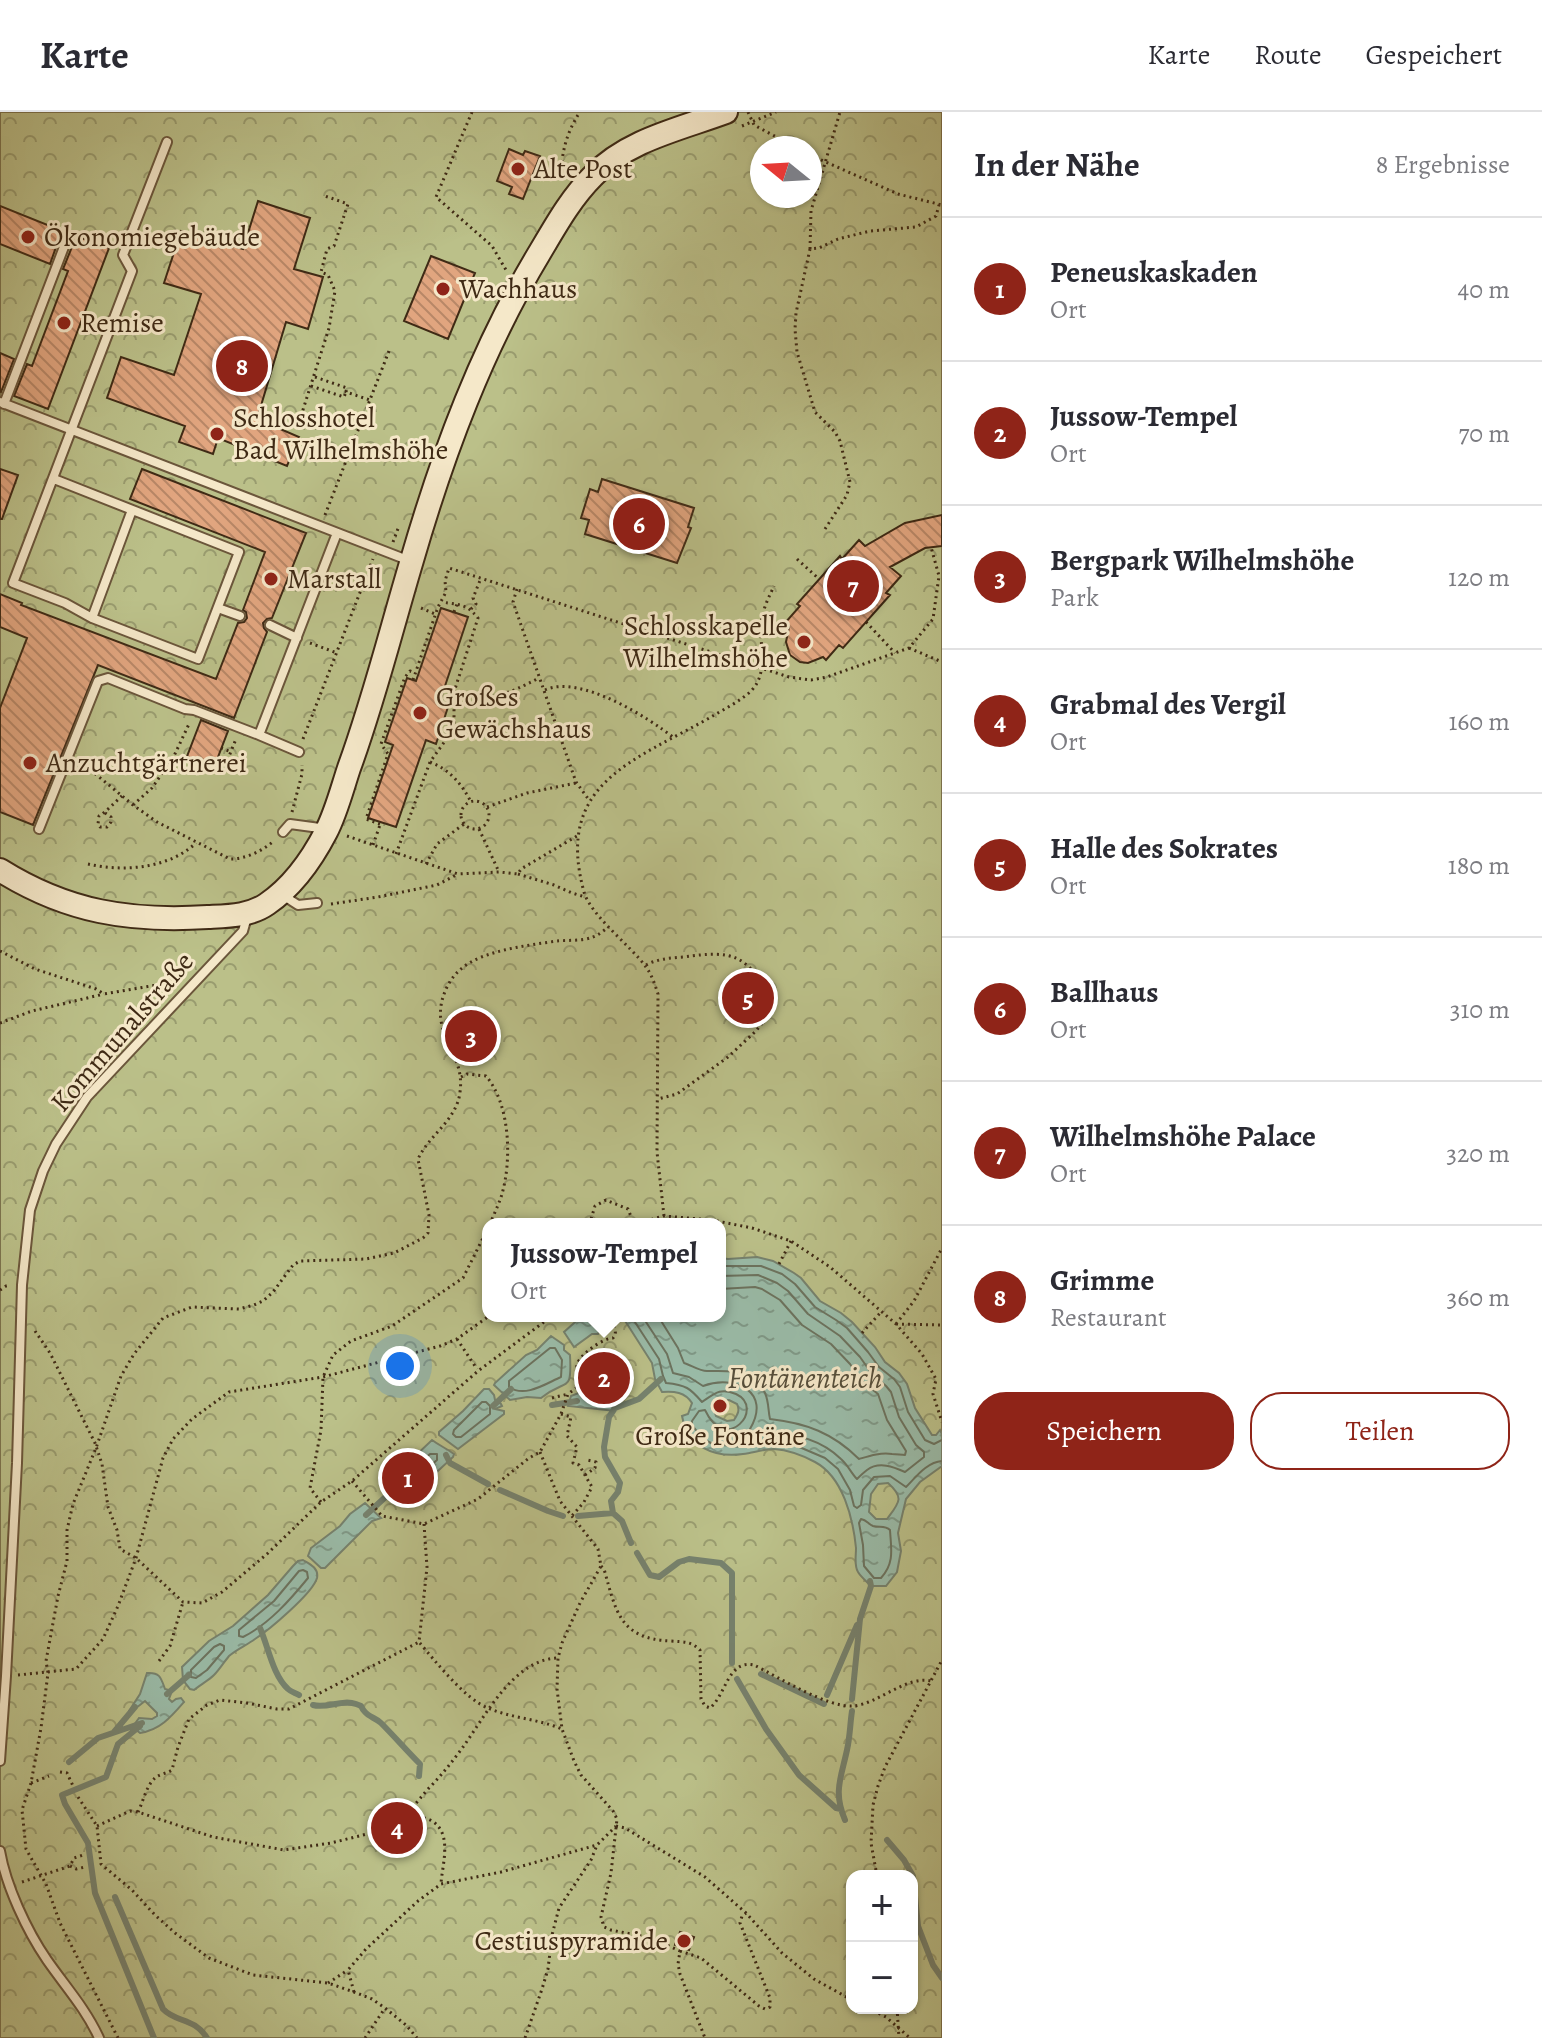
<!DOCTYPE html>
<html lang="de">
<meta charset="utf-8">
<style>
body{margin:0;font-family:Alegreya,serif;background:#f7f7f7;color:#2b2b33}
.controls{position:absolute;right:24px;bottom:24px;display:grid;overflow:hidden;border-radius:16px;box-shadow:0 2px 6px #0004}
.controls button{width:72px;height:72px;display:grid;place-items:center;padding:0;border:0;border-bottom:2px solid #e1e1e2;background:#fff;color:#2b2b33;font:40px sans-serif}
.compass{position:absolute;left:750px;top:24px;width:72px;height:72px;border-radius:50%;background:#fff;box-shadow:0 2px 6px #0004;rotate:288deg}
.you{position:absolute;left:400px;top:1254px;width:28px;height:28px;margin:-20px;border:6px solid #fff;border-radius:50%;background:#1a73e8;box-shadow:0 0 0 12px #1a73e833}
.badge{display:grid;place-items:center;width:52px;height:52px;border-radius:50%;background:#8f2418;color:#fff;font-size:26px;font-weight:700}
.pin{position:absolute;translate:-50% -50%;border:4px solid #fff;box-shadow:0 2px 8px #0006}
.popup{position:absolute;left:482px;top:1106px;width:244px;height:104px;box-sizing:border-box;display:grid;place-content:center;border-radius:16px;background:#fff;filter:drop-shadow(0 2px 6px #0005);font-size:26px;white-space:nowrap;color:#7c7c81}
.popup b{font-size:30px;color:#2b2b33}
.popup::after{content:'';position:absolute;left:50%;top:100%;margin-left:-16px;border:16px solid transparent;border-top-color:#fff}
.list{margin:0;padding:0;list-style:none}
h2{display:flex;justify-content:space-between;align-items:center;height:104px;margin:0;padding:0 32px;font-size:34px}
h2 small{font-size:26px;font-weight:400;color:#7c7c81}
.list li{display:grid;grid-template-columns:52px 1fr auto;gap:24px;align-items:center;box-sizing:border-box;height:144px;padding:0 32px;border-top:2px solid #e1e1e2}
.list b{display:block;font-size:30px;white-space:nowrap}
.list p{margin:0;font-size:26px;white-space:nowrap;color:#7c7c81}
.list em{font-size:26px;font-style:normal;color:#7c7c81}
.actions{display:flex;gap:16px;padding:24px 32px}
.actions a{flex:1;padding:18px 0;border:2px solid #8f2418;border-radius:32px;text-align:center;font-size:28px;color:#8f2418}
.actions .main{background:#8f2418;color:#fff}
.map{position:relative;flex:none;width:942px;height:1926px;overflow:hidden}
header{display:flex;align-items:center;gap:48px;box-sizing:border-box;height:112px;padding:0 40px;background:#fff;border-bottom:2px solid #e1e1e2}
header strong{font-size:38px}
nav{display:flex;gap:44px;margin-inline-start:auto;font-size:28px}
main{display:flex}
aside{flex:1;background:#fff}
.map>svg:first-child{display:block}
</style>
<header>
<strong>Karte</strong>
<nav><a>Karte</a><a>Route</a><a>Gespeichert</a></nav>
</header>
<main>
<div class="map">
<svg width="942" height="1926" viewBox="0 0 942 1926">
<defs>
<pattern id="forest-crowns" width="20" height="18" patternUnits="userSpaceOnUse" patternTransform="scale(2)"><rect width="20" height="18" fill="#bbc089"/><path d="M2 6a3 3 0 1 1 6 0M12 15a3 3 0 1 1 6 0" fill="none" stroke="#999c6f"/></pattern>
<pattern id="water-ripples" width="26" height="14" patternUnits="userSpaceOnUse" patternTransform="scale(2)"><rect width="26" height="14" fill="#9abca9"/><path d="M2 4q2-2 4 0t4 0M15 11q2-2 4 0t4 0" fill="none" stroke="#7f9988"/></pattern>
<pattern id="building-back-hatch" width="6" height="6" patternUnits="userSpaceOnUse" patternTransform="scale(2)"><rect width="6" height="6" fill="#e1a57f"/><path d="M-1 5l2 2M0 0l6 6M5-1l2 2" fill="none" stroke="#b88767"/></pattern>
</defs>
<rect width="100%" height="100%" fill="#f0dcac"/>
<filter id="stains"><feTurbulence type="fractalNoise" baseFrequency=".0025" numOctaves="4"/><feColorMatrix values="0 0 0 0 .2 0 0 0 0 .09 0 0 0 0 .02 0 0 0 .5 -.17"/></filter>
<radialGradient id="worn" r=".72"><stop offset=".6" stop-color="#630" stop-opacity="0"/><stop offset="1" stop-color="#630" stop-opacity=".3"/></radialGradient>
<path fill="url(#forest-crowns)" stroke="#7d754f" stroke-width="2" fill-rule="evenodd" d="M0,0H942V1926H0ZM762,36H810V84H762ZM488,1112H720V1204H488ZM852,1764H912V1896H852Z"/>
<path fill="url(#water-ripples)" stroke="#76826e" stroke-width="2" fill-rule="evenodd" d="M757,1145L773,1149L794,1161L801,1166L820,1189L841,1201L852,1210L875,1235L885,1250L899,1261L907,1272L915,1296L932,1323H936L940,1318L942,1322V1354L920,1370L906,1387L898,1421L901,1439L897,1460L886,1474H871C867,1470 861,1465 858,1460C854,1454 856,1444 856,1436C853,1406 843,1365 815,1350C802,1343 788,1338 774,1337C763,1337 753,1341 743,1342C714,1346 688,1335 682,1304L688,1302L692,1291C685,1280 674,1279 662,1280L655,1267L652,1251L622,1204H720V1146L728,1147ZM717,1288H729L737,1292C740,1298 738,1302 734,1308L727,1309L716,1304C714,1298 712,1293 717,1288ZM888,1371C905,1386 899,1391 887,1407H876L869,1400L871,1382L878,1372Z
M582,1204H606L610,1212L601,1215L598,1222H592L574,1235L564,1220Z
M551,1224L564,1233V1238L570,1243C572,1283 567,1265 541,1286L527,1285L510,1288L494,1273L495,1271L526,1243L537,1238Z
M484,1277H489L494,1283L495,1288L501,1292L502,1294L495,1297L504,1299V1302L458,1337L439,1323V1320L463,1299Z
M586,1278L606,1286L615,1296V1299L568,1294L571,1284Z
M432,1328C440,1334 446,1336 454,1342L453,1345L426,1370L397,1389L394,1388L382,1375V1373L390,1368Z
M365,1391L381,1406L372,1409L325,1456H321L308,1444L311,1436L340,1414L350,1402Z
M303,1448C310,1452 319,1456 317,1466C313,1481 269,1518 255,1527C247,1533 237,1537 229,1544C224,1550 219,1558 214,1563C209,1568 200,1573 194,1578L190,1577L183,1568L182,1555L209,1529L233,1514L268,1483L293,1454L298,1449Z
M147,1561C160,1560 161,1566 165,1577L172,1579L169,1587L172,1590L176,1587L181,1586L184,1590C171,1605 160,1618 140,1621L135,1617L134,1613L139,1606L152,1607L157,1604V1601L145,1589L131,1600L129,1601V1599L140,1582Z"/>
<g fill="none" stroke-linecap="round" stroke-linejoin="round">
<path stroke="#6c735f" stroke-width="2" d="M720,1154H761L782,1162L795,1172L815,1195L836,1208L847,1216L868,1240L879,1255L894,1267L900,1275L908,1300L925,1328L934,1332L942,1328
M631,1204L659,1247L663,1264L666,1271C686,1273 690,1276 702,1290C714,1282 720,1275 736,1282C766,1296 726,1343 705,1298L699,1299L692,1309V1313L703,1327L713,1332L741,1335L763,1330L790,1331L825,1346L838,1357L850,1378L854,1394L857,1396L861,1393L863,1378L874,1365L890,1364L906,1375C916,1365 927,1350 942,1349
M642,1204L667,1242L673,1261L689,1265L703,1274C735,1262 772,1280 750,1317L752,1321C784,1319 817,1324 841,1347C848,1353 851,1361 857,1367C860,1364 863,1361 867,1358C879,1349 894,1355 905,1360L924,1345V1340L916,1333L899,1305L891,1280L886,1274L872,1262L860,1245L840,1224L808,1202L788,1179L777,1171L758,1163L720,1164
M658,1204L678,1236L684,1251C691,1253 701,1260 708,1259C731,1259 754,1256 765,1281C769,1290 768,1299 770,1307C806,1311 833,1321 859,1347C869,1344 881,1340 892,1342C897,1342 901,1343 905,1343L906,1339L887,1308L878,1282L863,1270L850,1252L831,1232L802,1213L780,1188L762,1177L755,1175L720,1177
M550,1236H555L562,1248L561,1265C545,1272 525,1286 509,1275V1269Z
M482,1290H486L490,1294V1302L461,1325H456L453,1322L454,1318Z
M430,1342H437V1348L408,1373H403L402,1367Z
M861,1407C867,1408 868,1412 873,1414C879,1416 885,1413 890,1418C891,1436 895,1451 881,1466H874L864,1454L863,1433L859,1411Z
M303,1458L307,1460L308,1466C290,1488 269,1512 243,1525L239,1524V1518L274,1489L299,1459Z
M220,1532L224,1534V1538L207,1558L196,1566L191,1565V1558L214,1535Z"/>
<path stroke="#76826e" stroke-width="6" d="M552,1293L577,1289
M493,1294L511,1277
M446,1343L450,1351L488,1372
M500,1378L548,1399L563,1404
M613,1401L611,1389L618,1380L620,1371L605,1345L604,1335L609,1305L615,1296L639,1287L661,1267
M366,1403L393,1378
M578,1404L613,1401L622,1409L631,1431
M637,1441L650,1463L659,1465L679,1450L689,1447L721,1451L732,1461V1551
M260,1516C268,1534 273,1564 288,1577C291,1580 296,1581 299,1583
M761,1562L824,1592
M737,1567L766,1617L799,1663L836,1696L841,1697
M167,1582L189,1563
M827,1583L857,1513
M852,1587L860,1507L871,1474L870,1469
M313,1593C327,1597 342,1587 356,1592C365,1595 359,1594 365,1600C369,1605 376,1606 381,1611C394,1624 407,1639 420,1652L419,1664
M140,1614L118,1632L106,1665L62,1683L65,1692L88,1731L95,1781L154,1926
M114,1620L135,1595
M69,1650L98,1626L142,1611
M845,1708C833,1680 841,1666 847,1638C850,1625 850,1612 852,1599
M887,1728L904,1748L913,1764L918,1814L933,1853L942,1866
M115,1785L163,1897C176,1911 194,1905 207,1926"/>
</g>
<path fill="url(#building-back-hatch)" stroke="#3f2a15" stroke-width="2" d="M509,37L523,43L525,39L540,44L523,87L509,82L512,75L497,69Z
M258,89L310,106L294,157L323,165L308,217L286,210L257,307L299,325L287,354L218,326L213,342L179,330L185,314L107,286L121,245L174,263L201,182L164,171L181,119L243,137Z
M0,94L65,120L60,124L50,152L0,132Z
M73,123L109,136L48,297L14,284L27,252L32,254L68,159L63,157L74,130Z
M431,144L475,161L448,227L404,209Z
M0,241L14,247L1,280L0,279Z
M0,357L18,363L2,407H0Z
M142,357L306,421L272,506L267,507L263,511L264,516L267,520L234,606L98,553L33,713L0,700V596L27,526L0,515V482L22,491L21,493L216,567L238,511L244,510L247,506L246,500L243,498L265,440L130,387Z
M602,367L694,396L688,415L691,416L677,451L585,422L589,408L581,406L590,377L598,380Z
M942,403V434L925,436L890,455L901,464L886,481L890,483L843,536L839,533L826,548L823,545L808,551L800,550L790,543L786,530L789,515L785,511L800,494L797,492L840,444L842,447L859,428L865,434L905,411Z
M441,496L468,505L439,592L448,595L436,632L426,628L396,715L368,706L393,633L385,630L407,566L416,569Z
M201,608L228,619L213,658L186,647Z
M591 1264a13 13 0 1 1 26 0a13 13 0 1 1-26 0Z
M680,1820L694,1825L689,1838L675,1833Z"/>
<g fill="none" stroke-linecap="round" stroke-linejoin="round">
<g stroke="#6b563b" stroke-width="12">
<path id="service" d="M0,290L410,449
M4,292L67,127
M54,367L239,440L198,547L92,506L65,491L13,471L132,159L123,143L167,30
M218,496L240,504
M92,506L132,398
M270,513L297,526
M299,640L259,623L337,421
M39,717L98,569L108,566L185,597L194,598L259,623
M283,720L290,712L327,717
M281,782L298,793L317,791
M0,1649L6,1564L17,1351L22,1173L30,1098L43,1059L56,1032L87,985L243,819L247,805
M0,1739C6,1774 27,1819 47,1848C65,1874 86,1897 99,1926"/>
</g>
<g stroke="#3f2a15" stroke-width="26">
<path id="secondary" d="M0,758C67,800 130,810 208,805C228,804 250,804 267,792C292,775 312,747 326,720C336,701 342,677 349,656C374,588 391,518 412,448C443,341 482,236 540,140C556,113 571,86 593,64C627,28 680,17 726,0"/>
</g>
<path stroke="#3f2a15" stroke-width="3" stroke-dasharray="2 4" stroke-linecap="butt" d="M472,0L436,85L492,134L506,158
M748,0L754,13L797,36
M742,14L776,0
M810,43L898,82L942,93
M561,68C561,42 566,21 580,0
M810,137L811,99L840,0
M315,265L347,276L346,280L370,288
M311,274L344,285L346,280
M301,304L329,216L335,179L328,163L321,160L327,137L334,134L348,92L325,84
M325,403L389,239
M825,417L847,383L850,370L840,329L835,320L815,300L797,240L795,217L796,201L810,137L819,136L838,127L870,119L916,115L936,104L939,93
M393,430L399,414
M797,447L819,467
M517,477L513,490L576,670L589,688
M421,496L435,502
M471,497L476,492L473,486L481,466
M454,500L457,492
M866,510L895,541
M310,531L337,541
M909,536L942,550
M413,568L438,495L446,480L445,469L449,456L789,565L811,568L827,565L909,536L933,507L939,464L931,435
M545,578C579,562 648,605 674,626
M454,580C491,590 506,583 539,566
M303,627L373,447
M221,636L231,640
M81,650L133,693L157,710L230,747C246,747 262,739 274,729
M430,650C450,658 461,671 471,690
M223,659L236,627
M461 703a14 14 0 1 1 28 0a14 14 0 1 1-28 0Z
M133,693L152,676L174,644L189,612
M487,695L527,681L576,671
M292,700L302,662V653
M105,701L111,705V710L107,715H100L98,712L99,704C107,699 114,691 122,684
M380,712L366,707L388,642L381,632L405,565L410,559L415,561
M479,717L499,760
M347,724L458,762L499,760L518,762L521,757L577,724
M373,733L381,710
M396,742L430,650L450,622L454,611V580L478,506C466,491 459,493 442,490
M88,752C123,760 168,757 196,731
M426,752L437,732L464,712
M518,762L554,773L572,781L585,785
M331,792L378,785L437,773L458,762
M0,839L35,857L96,877L104,882L174,870
M646,853C657,847 670,846 683,845C735,838 745,842 772,887L770,901L756,919L728,945L677,982L658,987
M0,911L32,899L104,882
M461,965L467,962L486,964C510,992 512,1047 502,1082C499,1092 494,1102 490,1112
M664,1104L657,1040L658,882C655,873 652,863 646,855C631,834 591,804 584,780C554,671 634,649 711,605C724,597 741,589 752,578C771,557 756,527 763,502C765,492 770,483 774,474
M594,1112L591,1107L595,1094L606,1088L628,1097L634,1112
M634,1112L664,1104L712,1108L752,1116L791,1129L830,1155L896,1212L922,1242L936,1267L933,1282L942,1310
M779,1152L791,1129
M0,1178L6,1174L10,1173
M896,1212L914,1189L942,1136
M896,1212L942,1213
M35,1219L50,1241L95,1331L102,1352L108,1395L117,1418L120,1437L136,1446L183,1490L202,1491L222,1480L267,1442L321,1390L352,1369L478,1259L552,1204
M862,1221L881,1200
M457,1227L477,1257
M580,1273C579,1268 576,1259 577,1253C579,1243 603,1226 613,1226C619,1220 612,1211 609,1204
M552,1286L568,1282
M561,1302L571,1305L567,1324L577,1335L573,1351L579,1353L592,1375L584,1390L571,1405
M540,1340L560,1389L598,1437L601,1454L580,1491L562,1531L558,1546L557,1577L562,1617L574,1649L581,1663L613,1699L617,1707L611,1761L601,1805L604,1815L611,1818L651,1826L680,1839L678,1852L680,1862L705,1926
M585,1363L595,1356L596,1350L587,1348
M352,1369L382,1404L424,1412L478,1387L529,1346L540,1340L561,1302L568,1282L580,1273H591C598,1280 612,1283 617,1271C629,1246 578,1239 591,1273
M321,1390L310,1376L321,1318L323,1265L333,1243L351,1229L392,1214L463,1166L488,1116
M424,1412L427,1455L419,1530C435,1549 466,1588 488,1596C511,1606 538,1607 562,1617
M601,1454L604,1457C616,1499 619,1527 671,1529C683,1530 691,1529 700,1538L701,1587L705,1594L710,1596C726,1583 728,1547 754,1553C778,1565 828,1596 853,1594C878,1592 907,1563 931,1569
M159,1549L170,1534L183,1490
M18,1563L76,1557L103,1527L118,1494L136,1446L163,1346L173,1327L192,1307L229,1280L323,1265L440,1234L457,1227L489,1204
M60,1660L67,1661L73,1674
M31,1671L49,1664
M78,1685L97,1714L101,1752L132,1778L155,1803L175,1821L209,1846L253,1863L328,1871L354,1880L372,1887L385,1896L406,1913L417,1926
M138,1700C143,1690 146,1675 154,1667C158,1662 166,1662 172,1658L178,1635L189,1607L207,1593L220,1588L247,1591L277,1597H289L419,1530
M406,1702C414,1704 425,1705 432,1709C453,1722 442,1753 441,1772
M97,1714L130,1699L138,1700L213,1725L284,1738L331,1731L383,1718L390,1705C411,1701 414,1693 428,1677C441,1664 452,1650 463,1635C486,1603 514,1547 558,1546
M616,1714L625,1716L705,1765L746,1801L782,1841L814,1867L852,1888
M70,1754L76,1757L85,1755
M877,1764L871,1731L873,1693L878,1674L885,1655L942,1548
M22,1770L70,1754L74,1746L83,1743
M680,1839L701,1846L759,1894L765,1897L770,1895V1886L740,1811L742,1804L746,1801
M328,1871L348,1858
M354,1880L348,1858L366,1837L418,1789L441,1772L501,1760L597,1733
M868,1896L886,1905L910,1926
M897,1896L899,1926
M118,1926L60,1811L46,1772L26,1737L22,1698L31,1671L41,1616L48,1561L46,1549L58,1484L67,1449V1418L73,1392L96,1336L121,1264L134,1242L163,1206L192,1195L239,1197L254,1193L263,1189L273,1180L293,1153L300,1149L366,1147L394,1141L423,1126L428,1121L429,1103L418,1047C429,1023 457,1008 460,980C466,938 425,921 447,875C454,861 465,852 479,846C504,836 530,833 557,829C568,828 583,829 593,825C599,823 604,818 609,815
M365,1926L385,1896
M525,1926L542,1877L548,1857L552,1823L559,1796L591,1748L597,1733L616,1714"/>
<use href="#service" stroke="#f5e8c9" stroke-width="8"/>
<use href="#secondary" stroke="#f5e8c9" stroke-width="22"/>
</g>
<g fill="#8f2418" stroke="#f5e8c9" stroke-width="3">
<circle cx="518" cy="57" r="8"/>
<circle cx="28" cy="125" r="8"/>
<circle cx="443" cy="177" r="8"/>
<circle cx="64" cy="211" r="8"/>
<circle cx="217" cy="322" r="8"/>
<circle cx="271" cy="467" r="8"/>
<circle cx="804" cy="530" r="8"/>
<circle cx="420" cy="601" r="8"/>
<circle cx="30" cy="651" r="8"/>
<circle cx="720" cy="1294" r="8"/>
<circle cx="684" cy="1829" r="8"/>
</g>
<g text-anchor="middle" dominant-baseline="central" stroke-width="6" stroke-linejoin="round" paint-order="stroke">
<g font-size="28" fill="#3f2a15" stroke="#f5e8c9" text-anchor="start">
<text x="534" y="57">Alte Post</text>
<text x="44" y="125">Ökonomiegebäude</text>
<text x="459" y="177">Wachhaus</text>
<text x="80" y="211">Remise</text>
<text x="233" y="306">Schlosshotel<tspan x="233" dy="32">Bad Wilhelmshöhe</tspan></text>
<text x="287" y="467">Marstall</text>
<text x="788" y="514" text-anchor="end">Schlosskapelle<tspan x="788" dy="32">Wilhelmshöhe</tspan></text>
<text x="436" y="585">Großes<tspan x="436" dy="32">Gewächshaus</tspan></text>
<text x="46" y="651">Anzuchtgärtnerei</text>
<text x="720" y="1324" text-anchor="middle">Große Fontäne</text>
<text x="668" y="1829" text-anchor="end">Cestiuspyramide</text>
</g>
<g font-size="28" fill="#3f2a15" stroke="#f5e8c9">
<text transform="translate(122 920) rotate(-49)">Kommunalstraße</text>
</g>
<g font-size="30" font-style="italic" fill="#564e3a" stroke="#f5e8c9">
<text x="805" y="1266">Fontänenteich</text>
</g>
</g>
<rect width="100%" height="100%" filter="url(#stains)"/>
<rect width="100%" height="100%" fill="url(#worn)"/>
</svg>
<div class="controls">
<button>+</button>
<button>−</button>
</div>
<svg class="compass" viewBox="-18 -18 36 36"><path d="M0-13l5 13h-10z" fill="#e53935"/><path d="M0 13l5-13h-10z" fill="#7c7c81"/></svg>
<div class="you"></div>
<div class="pin badge" style="left:408px;top:1366px">1</div>
<div class="pin badge" style="left:604px;top:1266px">2</div>
<div class="popup"><b>Jussow-Tempel</b>Ort</div>
<div class="pin badge" style="left:471px;top:924px">3</div>
<div class="pin badge" style="left:397px;top:1716px">4</div>
<div class="pin badge" style="left:748px;top:886px">5</div>
<div class="pin badge" style="left:639px;top:412px">6</div>
<div class="pin badge" style="left:853px;top:474px">7</div>
<div class="pin badge" style="left:242px;top:254px">8</div>
</div>
<aside>
<h2>In der Nähe<small>8 Ergebnisse</small></h2>
<ul class="list">
<li><span class="badge">1</span><div><b>Peneuskaskaden</b><p>Ort</p></div><em>40 m</em></li>
<li><span class="badge">2</span><div><b>Jussow-Tempel</b><p>Ort</p></div><em>70 m</em></li>
<li><span class="badge">3</span><div><b>Bergpark Wilhelmshöhe</b><p>Park</p></div><em>120 m</em></li>
<li><span class="badge">4</span><div><b>Grabmal des Vergil</b><p>Ort</p></div><em>160 m</em></li>
<li><span class="badge">5</span><div><b>Halle des Sokrates</b><p>Ort</p></div><em>180 m</em></li>
<li><span class="badge">6</span><div><b>Ballhaus</b><p>Ort</p></div><em>310 m</em></li>
<li><span class="badge">7</span><div><b>Wilhelmshöhe Palace</b><p>Ort</p></div><em>320 m</em></li>
<li><span class="badge">8</span><div><b>Grimme</b><p>Restaurant</p></div><em>360 m</em></li>
</ul>
<div class="actions"><a class="main">Speichern</a><a>Teilen</a></div>
</aside>
</main>
